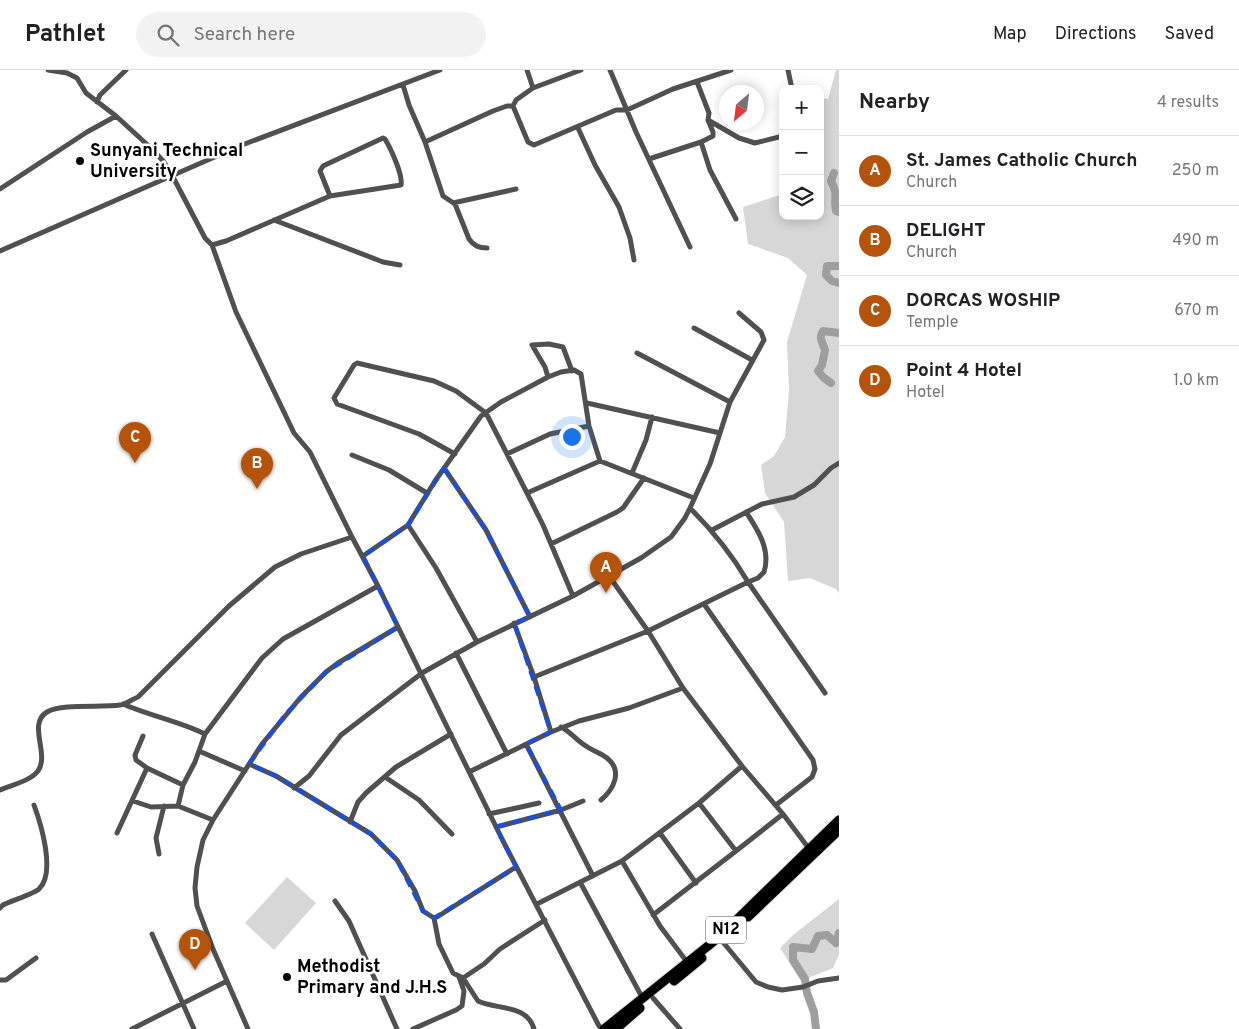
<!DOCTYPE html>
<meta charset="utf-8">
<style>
body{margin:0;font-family:Overpass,sans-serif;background:#f2f2f2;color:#202124}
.controls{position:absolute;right:15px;top:15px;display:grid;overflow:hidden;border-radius:10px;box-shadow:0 2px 12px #0003}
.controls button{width:45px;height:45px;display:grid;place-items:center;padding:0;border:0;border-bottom:1px solid #e0e0e0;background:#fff;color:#202124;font:25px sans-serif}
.compass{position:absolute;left:719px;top:15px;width:45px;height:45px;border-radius:50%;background:#fff;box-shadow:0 2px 12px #0003;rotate:208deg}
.you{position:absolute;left:571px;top:366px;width:18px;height:18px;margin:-12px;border:4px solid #fff;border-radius:50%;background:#1a73e8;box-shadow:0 0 0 8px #1a73e833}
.badge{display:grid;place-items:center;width:32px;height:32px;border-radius:50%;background:#b45309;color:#fff;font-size:16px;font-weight:700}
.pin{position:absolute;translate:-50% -41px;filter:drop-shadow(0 1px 2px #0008)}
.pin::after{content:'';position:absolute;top:26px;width:18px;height:15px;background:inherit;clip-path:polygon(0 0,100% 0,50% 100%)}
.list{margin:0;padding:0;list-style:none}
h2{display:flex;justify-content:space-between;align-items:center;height:65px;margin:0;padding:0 20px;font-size:21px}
h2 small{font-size:16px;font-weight:400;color:#757577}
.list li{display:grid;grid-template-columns:32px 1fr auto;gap:15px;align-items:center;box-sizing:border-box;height:70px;padding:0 20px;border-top:1px solid #e0e0e0}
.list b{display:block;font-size:19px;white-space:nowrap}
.list p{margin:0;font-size:16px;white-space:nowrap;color:#757577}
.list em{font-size:16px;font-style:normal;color:#757577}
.icon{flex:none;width:28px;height:28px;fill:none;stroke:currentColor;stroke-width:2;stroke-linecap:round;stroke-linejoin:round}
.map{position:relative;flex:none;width:839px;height:959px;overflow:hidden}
header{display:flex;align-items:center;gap:30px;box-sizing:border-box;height:70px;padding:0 25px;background:#fff;border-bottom:1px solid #e0e0e0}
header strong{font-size:24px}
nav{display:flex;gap:28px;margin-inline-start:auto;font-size:18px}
.search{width:350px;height:45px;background:#f2f2f2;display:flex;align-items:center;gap:12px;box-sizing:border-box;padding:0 18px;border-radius:28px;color:#757577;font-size:19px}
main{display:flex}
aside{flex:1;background:#fff}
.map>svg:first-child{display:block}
</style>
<header>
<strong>Pathlet</strong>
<div class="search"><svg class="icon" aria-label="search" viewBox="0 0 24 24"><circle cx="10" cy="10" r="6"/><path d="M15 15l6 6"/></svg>Search here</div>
<nav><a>Map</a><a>Directions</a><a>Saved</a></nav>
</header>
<main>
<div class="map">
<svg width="839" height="959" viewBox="0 0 839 959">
<rect width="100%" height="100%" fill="#fff"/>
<path fill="#d7d7d7" d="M836,0H839V523L836,519L810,508L788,511L784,452L765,423L761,395L774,386L785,367L789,320L787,272L807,205L788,188L748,174L743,137L783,124V146H820V28L828,29Z
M287,807L316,833L274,880L245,853Z
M839,829V884L833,898L801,911L780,878L793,865Z"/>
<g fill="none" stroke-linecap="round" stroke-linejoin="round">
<path stroke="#9e9e9e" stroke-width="8" d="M834,103L831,111C839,126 833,127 836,141L839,142
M839,196H827L826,205L832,211L839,213
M831,313L823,307L818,301L822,295L825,280C823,273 818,268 823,261L839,263
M816,959L814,942L807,923L805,909L793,890V877L812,879L818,866L827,865L836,873L839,863"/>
<g stroke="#dbdbdb" stroke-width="11">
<path id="highway" d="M748,847L839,760
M674,911L702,888
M604,959L718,868L839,750
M616,959L640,938"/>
</g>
<path stroke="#505050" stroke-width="5" d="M48,0L67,3L77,8L86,23L116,46L152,79L164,92L173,107L205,168L212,175L226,171L330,126L401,115C403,105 391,79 385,69L383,68L323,96L320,101L330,126
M527,0L533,18L516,30L513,36L528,72L534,75L616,40H627L673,19L731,0
M610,0L636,62L690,177
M788,0L792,19
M697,12L709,43L708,50L713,62V66L701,72L710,100L736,149
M403,15L409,35L425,72L443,126L455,134L469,169C474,176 479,178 487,178
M533,18L581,0
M97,32L100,25L126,0
M708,50L739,68L755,73L783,66
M578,58L595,95L619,137L630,168L634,190
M425,72L493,41L507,36H513
M649,89L701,72
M0,119L87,62L116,46
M453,133L516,119
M274,150L383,192L400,195
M212,175L236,242L294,363L310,382L352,467L378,516L503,771L599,956L603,959
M0,181L242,75L440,0
M694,258L752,290
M532,275L549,274L563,277L572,301
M532,275L545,297L548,307
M637,283L730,332
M587,333L720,363
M455,384L419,364L337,334L334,328L354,295L357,293L434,311L456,321L486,343L527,423L600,391L694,428
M507,384L550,364L589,356
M352,385L389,400L427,423
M444,398L486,460L530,547
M632,403L646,370L652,347
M527,423L543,455L573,526
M690,438C714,462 731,483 748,512L758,508L764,502C771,480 758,460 746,442
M408,455L436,498L477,572
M712,460L762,434L794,427L814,415L831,398L839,393
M551,474L617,442L623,438L644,408
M363,486L408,455L435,411L481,346L501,332L548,307L561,302L574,300L581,304L589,356L600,391
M704,534L813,690L815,699L812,707L776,735
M456,583L507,684
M534,607L648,561L609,506
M123,634C150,646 179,651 205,664
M561,657C571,662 577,671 586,676C593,681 601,683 607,688C623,701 614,719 601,730
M551,662L579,651L629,638L683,618
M143,666L135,685L136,690L147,698L183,715
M526,674L593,806
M199,681L245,701
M249,694L276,706L371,764L397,790L415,821L423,841L434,848L437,847L516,797
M742,696L699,733L736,781L783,744
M469,702L551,662L534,607L514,553
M385,707L419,730L452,764
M294,718L309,706L341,665L422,603L477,572L573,526L641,488L671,467L685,448L690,438L710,394L730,332L764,270L761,262L739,243
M0,720C12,715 30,711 38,701C50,684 27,654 47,642C62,633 102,638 120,635C127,634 132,629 138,627L229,536L275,497L301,484L352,467
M133,731L151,737L178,736L213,750
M178,736L183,715L195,692L205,664L262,588L283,569L378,516
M489,744L539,733
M350,752L358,732L366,723L396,697L451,664
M496,757L561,740L583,731
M117,763L147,698
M660,763L696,813
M810,780L783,744L742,696L683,618L648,561L748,512L825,623
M159,784L156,768L164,736
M622,791L660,856L687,892
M580,812L643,929
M335,831L349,851L397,959
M537,834L622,791L699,733
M0,838L3,835C10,831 34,824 39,819C56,803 41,754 34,735
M653,845L736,781
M434,848L439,874L453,903L463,908L478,931C497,940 527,934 534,959
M152,864L194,959
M722,871L756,912L768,917L782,920L803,917L818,911L839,908
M463,908L484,894L500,879L545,850
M0,910H6L36,888
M653,928L680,959
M132,959L227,911
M248,959L213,879L197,836L195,818L197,797L203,770L213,750L262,674L301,627L326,602L338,593L398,557
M413,959L456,940L462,936L464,921L459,907"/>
<use href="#highway" stroke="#000" stroke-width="9"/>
</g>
<path fill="none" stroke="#1d4ed8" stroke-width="4" stroke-dasharray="10 6" stroke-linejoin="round" d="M444,398L486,460L530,547L514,553L551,662L526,674L561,740L496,757L516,797L434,848L423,841L397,790L371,764L276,706L249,694L285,645L326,602L398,557L363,486L408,455Z"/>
<g fill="#000" stroke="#fff" stroke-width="2">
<circle cx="80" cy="91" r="5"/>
<circle cx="287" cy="907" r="5"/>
</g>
<g text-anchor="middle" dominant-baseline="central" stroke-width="5" stroke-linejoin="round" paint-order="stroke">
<rect fill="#fff" stroke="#4c4c4c" stroke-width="1" x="706" y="846.5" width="40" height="27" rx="4"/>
<g font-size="16" font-weight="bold" fill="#000">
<text x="726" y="860">N12</text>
</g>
<g font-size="18" font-weight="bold" fill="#000" stroke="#fff" text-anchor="start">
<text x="90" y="81">Sunyani Technical<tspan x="90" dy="21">University</tspan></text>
<text x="297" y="897">Methodist<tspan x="297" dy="21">Primary and J.H.S</tspan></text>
</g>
</g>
</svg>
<div class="controls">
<button>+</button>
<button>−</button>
<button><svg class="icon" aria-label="layers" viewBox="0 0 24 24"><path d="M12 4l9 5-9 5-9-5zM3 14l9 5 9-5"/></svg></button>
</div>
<svg class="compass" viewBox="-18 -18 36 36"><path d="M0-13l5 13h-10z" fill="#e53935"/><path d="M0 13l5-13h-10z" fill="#757577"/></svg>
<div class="you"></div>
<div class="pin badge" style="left:606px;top:523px">A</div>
<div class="pin badge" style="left:257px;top:419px">B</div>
<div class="pin badge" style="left:135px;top:393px">C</div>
<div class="pin badge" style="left:195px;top:900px">D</div>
</div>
<aside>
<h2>Nearby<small>4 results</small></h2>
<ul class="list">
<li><span class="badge">A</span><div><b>St. James Catholic Church</b><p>Church</p></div><em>250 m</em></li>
<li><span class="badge">B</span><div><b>DELIGHT</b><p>Church</p></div><em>490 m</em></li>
<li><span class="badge">C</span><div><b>DORCAS WOSHIP</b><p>Temple</p></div><em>670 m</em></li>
<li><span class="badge">D</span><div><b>Point 4 Hotel</b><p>Hotel</p></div><em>1.0 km</em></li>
</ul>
</aside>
</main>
